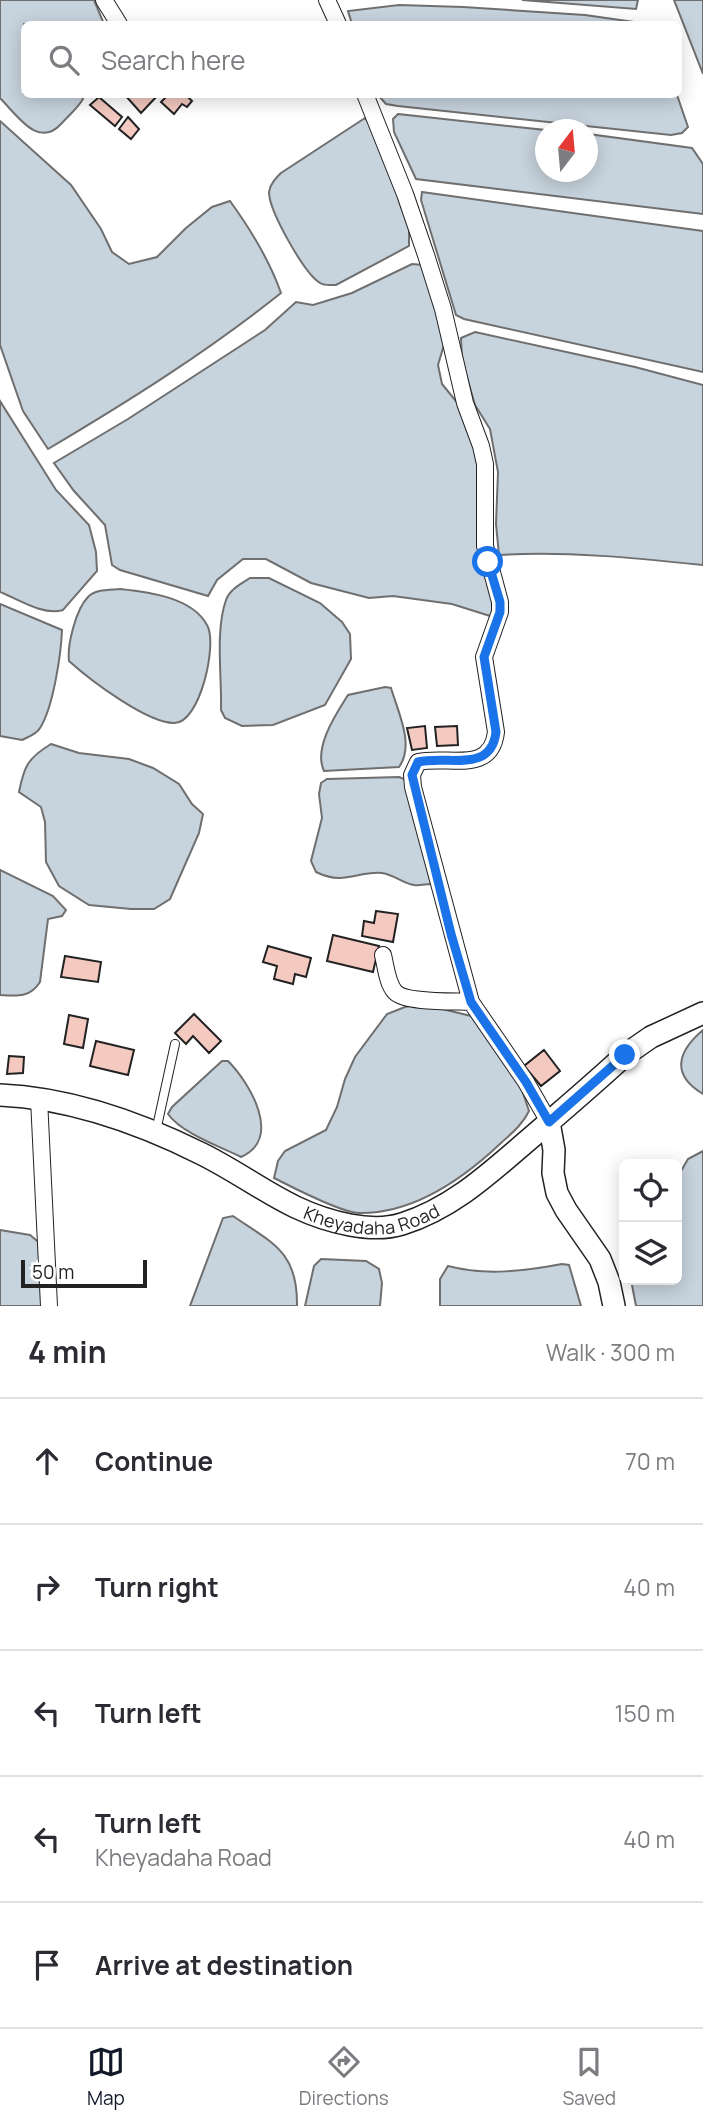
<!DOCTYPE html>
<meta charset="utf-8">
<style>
body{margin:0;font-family:Manrope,sans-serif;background:#f2f2f3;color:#2b2b33}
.controls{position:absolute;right:21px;bottom:21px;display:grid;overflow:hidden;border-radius:10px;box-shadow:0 4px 18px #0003}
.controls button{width:63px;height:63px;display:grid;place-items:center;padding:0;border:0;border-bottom:2px solid #e1e1e2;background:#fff;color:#2b2b33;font:35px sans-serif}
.compass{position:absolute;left:535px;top:119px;width:63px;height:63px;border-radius:50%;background:#fff;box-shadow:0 4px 18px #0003;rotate:16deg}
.scale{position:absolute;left:21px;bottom:18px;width:126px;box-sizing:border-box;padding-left:7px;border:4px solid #222;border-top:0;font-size:19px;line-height:24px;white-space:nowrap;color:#222;-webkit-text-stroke:5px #fff;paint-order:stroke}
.stop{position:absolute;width:21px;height:21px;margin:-16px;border:5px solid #1a73e8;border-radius:50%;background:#fff}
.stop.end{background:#1a73e8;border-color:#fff;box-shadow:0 2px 7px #0008}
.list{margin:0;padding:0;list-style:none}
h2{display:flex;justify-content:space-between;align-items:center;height:91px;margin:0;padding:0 28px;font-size:30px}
h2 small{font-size:23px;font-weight:400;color:#7c7c81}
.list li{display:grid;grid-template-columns:46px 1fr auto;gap:21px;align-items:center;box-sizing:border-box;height:126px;padding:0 28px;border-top:2px solid #e1e1e2}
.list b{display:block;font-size:26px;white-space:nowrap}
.list p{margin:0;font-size:23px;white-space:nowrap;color:#7c7c81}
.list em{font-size:23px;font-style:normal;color:#7c7c81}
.icon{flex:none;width:38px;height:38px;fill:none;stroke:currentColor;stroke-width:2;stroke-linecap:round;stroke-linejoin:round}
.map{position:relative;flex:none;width:703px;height:1306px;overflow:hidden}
.search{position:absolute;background:#fff;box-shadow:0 4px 18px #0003;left:21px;right:21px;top:21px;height:77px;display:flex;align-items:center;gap:18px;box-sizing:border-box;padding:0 24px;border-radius:10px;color:#7c7c81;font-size:26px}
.sheet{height:721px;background:#fff}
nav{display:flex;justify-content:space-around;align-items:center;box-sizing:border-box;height:98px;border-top:2px solid #e1e1e2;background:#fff;font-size:19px;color:#7c7c81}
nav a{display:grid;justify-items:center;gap:4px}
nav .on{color:#111827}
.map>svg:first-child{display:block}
</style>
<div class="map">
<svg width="703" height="1306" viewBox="0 0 703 1306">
<rect width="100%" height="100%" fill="#fff"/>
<path fill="#c7d3dd" stroke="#6f6f6f" stroke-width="2" d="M0,0H94L104,24H24V94L81,95L83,99C77,109 69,115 61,124C38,149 17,115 0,98Z
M522,0H638L636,9Z
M674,0H703V74Z
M399,5L463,7L585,15L648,24H352L348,11Z
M378,95H677L688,127L682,133L671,135L398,106L386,104Z
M398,114L545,130L546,172H588V134L692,148L703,164V214L416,179L394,132L393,119Z
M365,118L374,129L409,219V246L336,285C331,285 325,286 320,283C304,273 269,211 269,192C270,184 276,178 281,173Z
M0,121L71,185L101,229L112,252L129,264L157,257L186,228L212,207L230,201C251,230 269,259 281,293C207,352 129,401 48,449L23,411L0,345Z
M422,192L703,231V372L464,319L456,315L421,200Z
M412,264L423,265L446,338L438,365L442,384L460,406L476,449L484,574L496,605L490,616L452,604L393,596L369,598L311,583L266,559H243L217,580L208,596L120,570L112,565L105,525L74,491L54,463L128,419L265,330L296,302L313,305L352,293Z
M475,332L635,367L703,385V565C635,558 567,551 499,555L496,524L498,472L490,429L475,405L462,360L461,338Z
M0,401L56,490L89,525L96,552L97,571L63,610C43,616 18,599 0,592Z
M250,578H269L320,603L342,622L350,634L351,659L325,705L273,725L242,726L225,718L221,710C222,677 215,631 226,600C230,589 241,584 250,578Z
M120,589C148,592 192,597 207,625C218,643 200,724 174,723C147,723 90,680 69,661C67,645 76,609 88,597C95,589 110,590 120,589Z
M0,604L62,630C61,655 53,708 40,728C37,734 28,737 22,740L0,736Z
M385,687L391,688C398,712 415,745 399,767L324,771C313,748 336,714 348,695Z
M51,744L79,753L129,759L153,768L179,784L192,804L203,814L199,833L170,899L154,909H131L89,905L59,886L46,862L45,822L41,807L19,792C24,766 28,758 51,744Z
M399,777L407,780L431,884C426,884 419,886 414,885C404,884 395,875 382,873C356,871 345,886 316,872L311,861L322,818L319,794L321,783L327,779Z
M0,870L53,896L66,910L62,916L48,919L40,982C30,998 17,996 0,995Z
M422,1004L471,1016L519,1081L529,1111C523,1124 512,1133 501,1143C464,1178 413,1214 359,1213C341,1213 292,1187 274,1178L278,1161L285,1151L326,1130L337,1107L345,1079L355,1057L387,1014L405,1007Z
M703,1030V1094C671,1075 677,1052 703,1030Z
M222,1061H228C250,1083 283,1139 241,1157C221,1147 181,1133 168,1114L172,1107Z
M703,1151V1306H636L632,1285L634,1280H677V1178L688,1159Z
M233,1216C272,1243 298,1251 297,1306H190L223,1218Z
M0,1230L30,1235L42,1245L49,1306H0Z
M321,1259L366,1261L379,1269L382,1283L380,1306H305L314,1266Z
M562,1264L569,1265L581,1306H440V1279L448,1266C485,1276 525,1271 562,1264Z"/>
<path fill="#f3c9c0" stroke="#222" stroke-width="2" d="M124,94H158V95L141,113Z
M169,94H185L192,101L187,107L182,104L174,114L161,102Z
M99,97L122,117L115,126L90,105Z
M128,117L139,129L131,139L119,129Z
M425,726L427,748L412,750L407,728Z
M457,726L458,745L437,746L435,727Z
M376,911L398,914L393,942L362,936L364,921L374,923Z
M333,935L379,946L373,972L327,961Z
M268,946L311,958L306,977L295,974L293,984L274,979L277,966L263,962Z
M65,956L101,962L98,982L61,977Z
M194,1014L221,1041L209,1053L193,1036L186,1044L175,1033Z
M69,1015L88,1019L83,1048L64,1044Z
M96,1041L134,1050L128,1075L90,1066Z
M544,1050L560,1071L541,1086L524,1066Z
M9,1056L24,1057L23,1073L7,1074Z"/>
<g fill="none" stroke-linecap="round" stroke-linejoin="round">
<g stroke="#222" stroke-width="10">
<path id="lane" d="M156,1131L175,1044"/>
</g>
<g stroke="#222" stroke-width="18">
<path id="street" d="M104,0L119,24
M327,0L338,24
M365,94L405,194L426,255L443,309L465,403L481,446L485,464V546L500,602V612L484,657L496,732C491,775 448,755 418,762L412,775L413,787L471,1002L526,1082L549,1122
M383,955C386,967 387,983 395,992C405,1003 455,1001 471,1002
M39,1099L49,1306"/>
</g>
<g stroke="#222" stroke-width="24">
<g id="secondary">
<path id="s1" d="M0,1095C70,1098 140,1123 202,1154C256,1181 288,1213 350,1225C366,1228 386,1229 402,1224C454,1208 493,1170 533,1136C564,1109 595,1083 625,1055L651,1037L703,1013"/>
<path d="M549,1122L554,1150L553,1173L557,1193L566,1210L600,1259L609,1282L614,1306"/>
</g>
</g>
<use href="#lane" stroke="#fff" stroke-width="8"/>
<use href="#street" stroke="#fff" stroke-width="16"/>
<use href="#secondary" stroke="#fff" stroke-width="21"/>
</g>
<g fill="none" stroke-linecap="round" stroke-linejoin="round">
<path stroke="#1a73e8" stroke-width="9" d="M488,562L500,602V612L484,657L496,732C491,774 448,755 418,762L412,775L451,934L471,1002L526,1082L549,1122L625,1055"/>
</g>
<g text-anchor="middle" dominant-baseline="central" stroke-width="5" stroke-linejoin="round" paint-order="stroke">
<g font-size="18" fill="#222" stroke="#fff">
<text stroke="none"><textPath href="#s1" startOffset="399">Kheyadaha Road</textPath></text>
</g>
</g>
</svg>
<div class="controls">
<button><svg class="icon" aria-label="locate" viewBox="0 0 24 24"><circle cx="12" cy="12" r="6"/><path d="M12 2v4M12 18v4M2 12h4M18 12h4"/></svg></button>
<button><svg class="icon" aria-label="layers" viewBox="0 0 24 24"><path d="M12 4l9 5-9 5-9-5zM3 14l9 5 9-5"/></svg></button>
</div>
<svg class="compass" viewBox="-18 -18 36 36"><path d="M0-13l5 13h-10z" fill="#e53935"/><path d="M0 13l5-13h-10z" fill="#7c7c81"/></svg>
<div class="scale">50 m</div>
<div class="stop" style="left:488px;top:562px"></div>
<div class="stop end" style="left:625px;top:1055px"></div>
<div class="search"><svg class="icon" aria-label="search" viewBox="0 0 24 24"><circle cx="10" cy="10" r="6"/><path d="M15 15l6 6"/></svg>Search here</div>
</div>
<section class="sheet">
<h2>4 min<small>Walk · 300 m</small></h2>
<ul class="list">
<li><svg class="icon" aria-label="ahead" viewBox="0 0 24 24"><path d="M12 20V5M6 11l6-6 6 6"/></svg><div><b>Continue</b></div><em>70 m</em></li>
<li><svg class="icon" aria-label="right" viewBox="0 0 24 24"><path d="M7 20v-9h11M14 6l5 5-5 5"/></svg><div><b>Turn right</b></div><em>40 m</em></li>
<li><svg class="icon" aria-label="left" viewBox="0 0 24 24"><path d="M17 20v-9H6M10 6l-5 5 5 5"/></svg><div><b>Turn left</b></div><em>150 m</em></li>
<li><svg class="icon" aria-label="left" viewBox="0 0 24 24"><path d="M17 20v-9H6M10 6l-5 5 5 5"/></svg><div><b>Turn left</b><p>Kheyadaha Road</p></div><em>40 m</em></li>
<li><svg class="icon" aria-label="arrive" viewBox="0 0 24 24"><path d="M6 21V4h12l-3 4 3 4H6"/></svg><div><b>Arrive at destination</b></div></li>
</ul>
</section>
<nav>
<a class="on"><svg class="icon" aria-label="map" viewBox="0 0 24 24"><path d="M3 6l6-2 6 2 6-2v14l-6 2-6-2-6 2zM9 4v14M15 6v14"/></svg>Map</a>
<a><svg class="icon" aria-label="directions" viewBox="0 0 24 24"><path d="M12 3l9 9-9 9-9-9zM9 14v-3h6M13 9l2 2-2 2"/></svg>Directions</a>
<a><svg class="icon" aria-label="saved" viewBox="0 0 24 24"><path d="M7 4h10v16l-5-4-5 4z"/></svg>Saved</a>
</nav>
